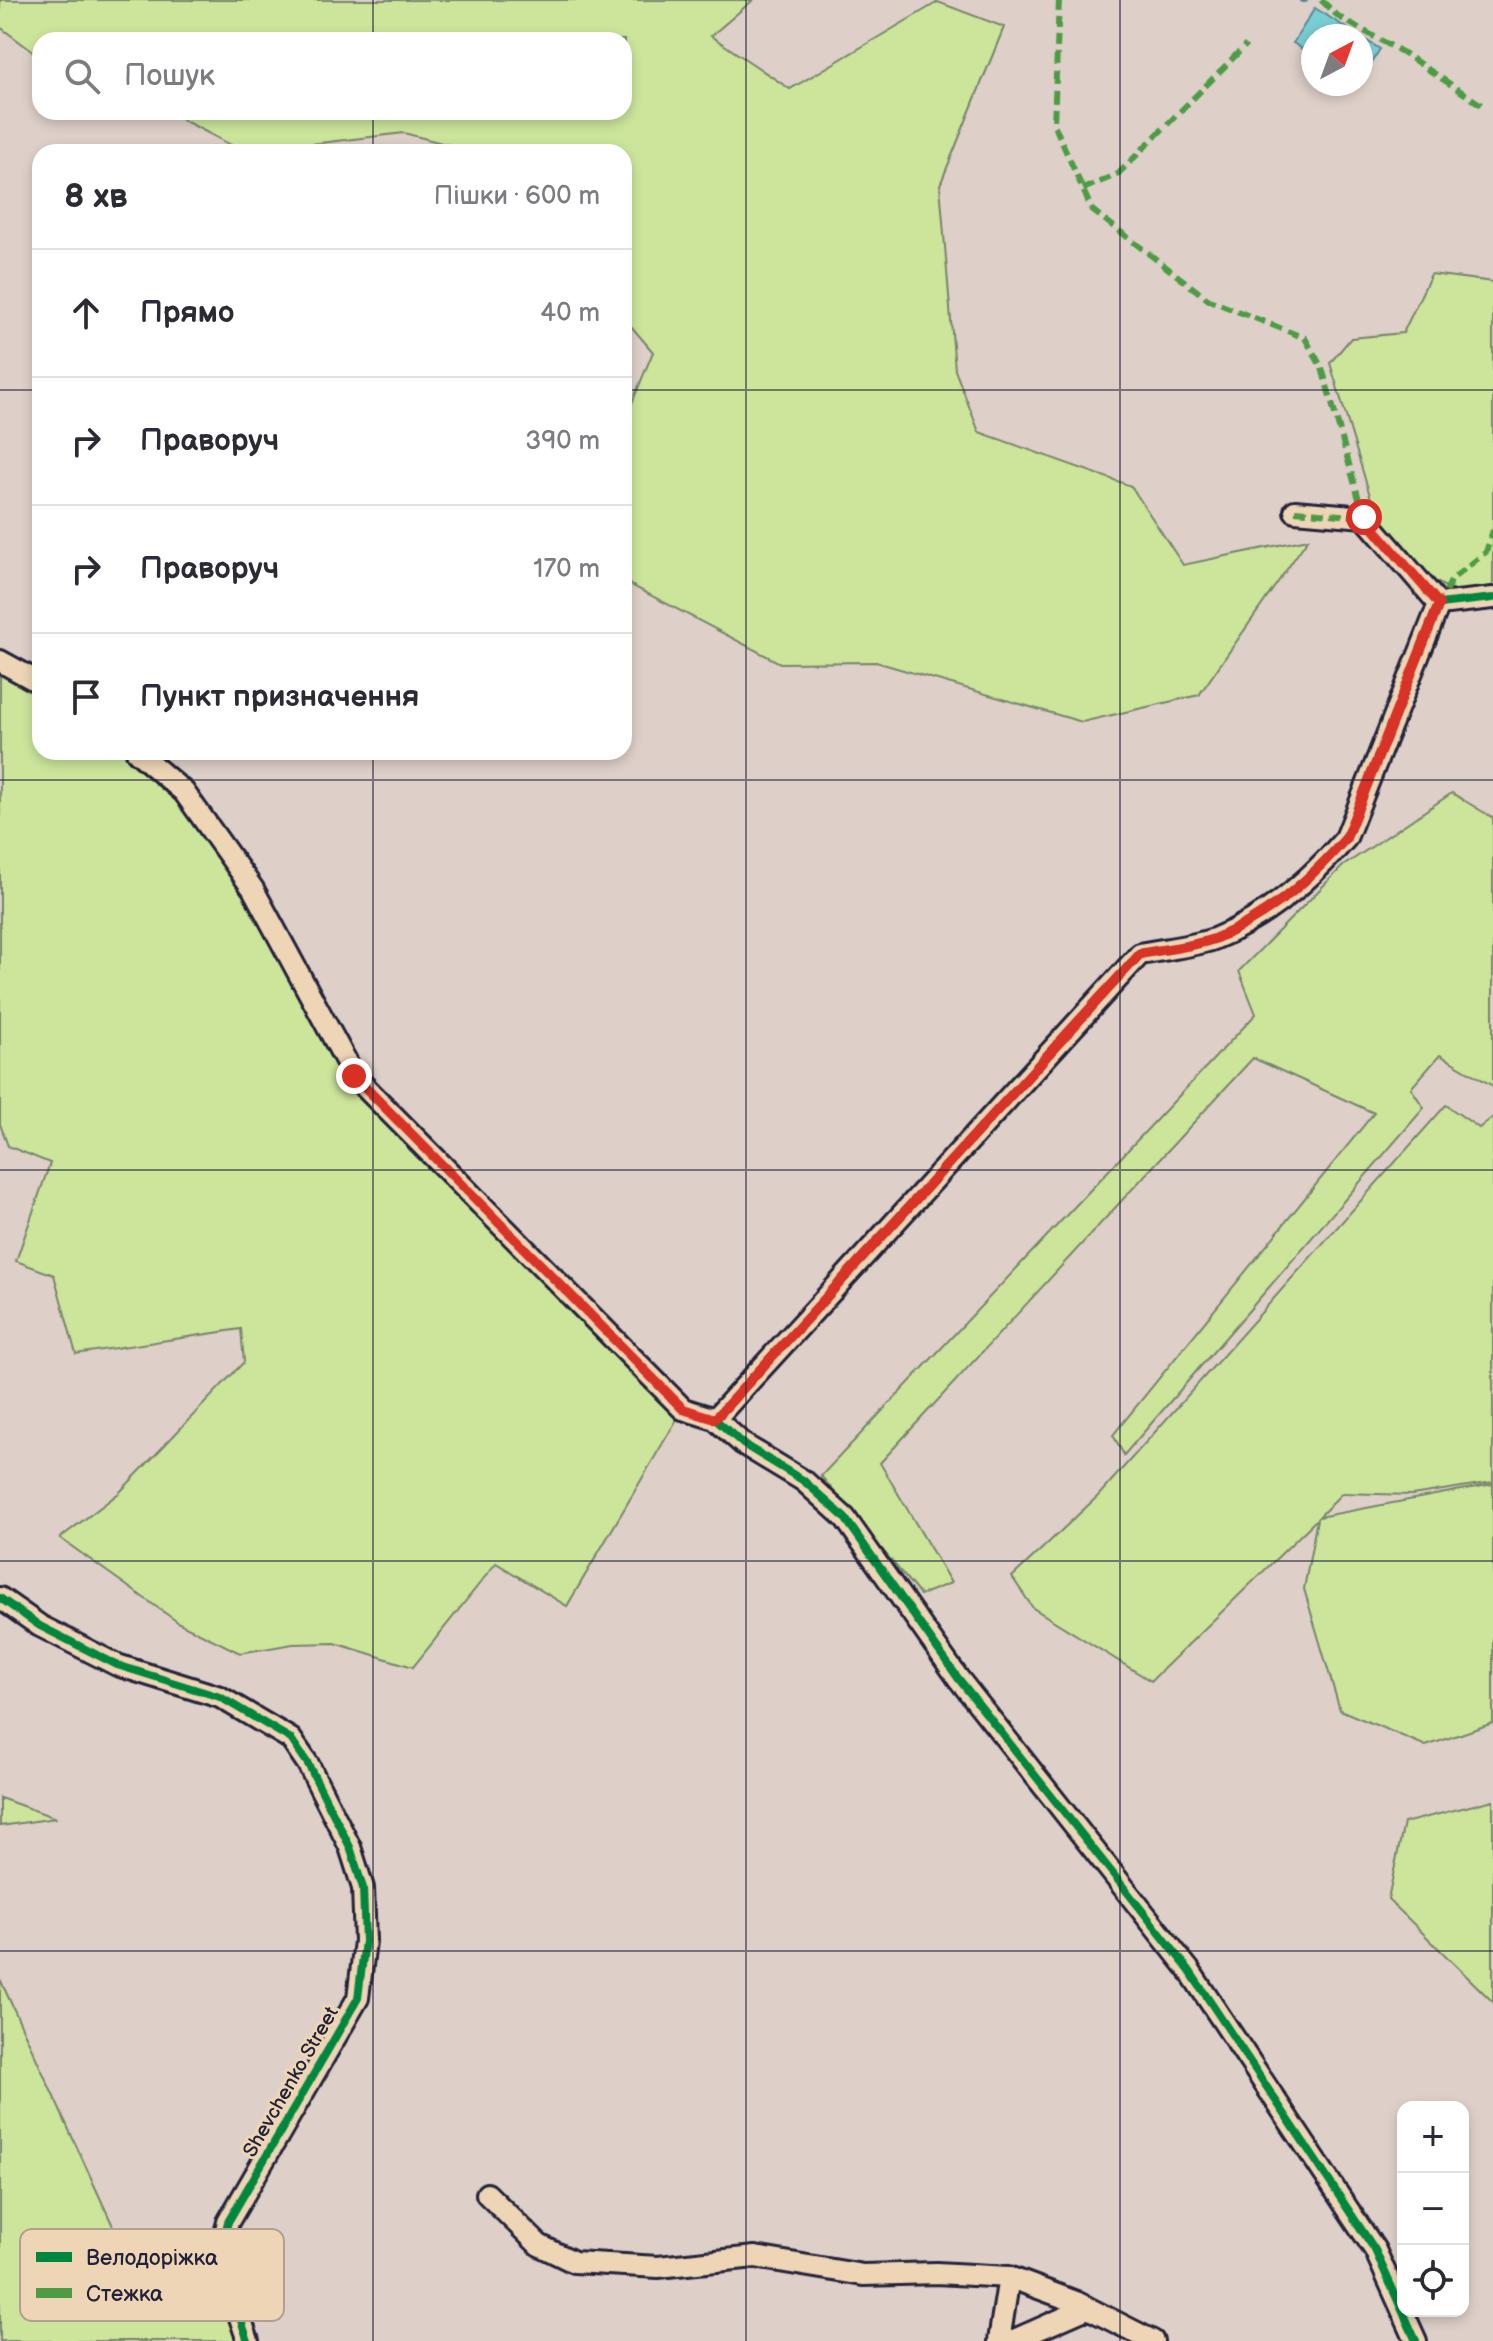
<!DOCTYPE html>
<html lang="uk">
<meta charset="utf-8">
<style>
body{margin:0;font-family:"Balsamiq Sans",sans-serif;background:#f7f7f7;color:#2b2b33}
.controls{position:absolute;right:24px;bottom:24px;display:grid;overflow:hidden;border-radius:16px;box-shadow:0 4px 12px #0003}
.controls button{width:72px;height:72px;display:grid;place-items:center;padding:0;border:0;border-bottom:2px solid #e1e1e2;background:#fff;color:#2b2b33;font:40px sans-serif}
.compass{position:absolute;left:1301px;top:24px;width:72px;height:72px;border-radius:50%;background:#fff;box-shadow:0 4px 12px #0003;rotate:41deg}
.stop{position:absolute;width:24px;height:24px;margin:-18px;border:6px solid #d93025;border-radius:50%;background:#fff}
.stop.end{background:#d93025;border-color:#fff;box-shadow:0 2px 8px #0008}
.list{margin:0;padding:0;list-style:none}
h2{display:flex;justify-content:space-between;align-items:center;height:104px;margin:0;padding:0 32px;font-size:34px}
h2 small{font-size:26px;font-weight:400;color:#7c7c81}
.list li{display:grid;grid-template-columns:52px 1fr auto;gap:24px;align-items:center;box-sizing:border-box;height:128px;padding:0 32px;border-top:2px solid #e1e1e2}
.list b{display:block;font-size:30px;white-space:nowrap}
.list em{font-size:26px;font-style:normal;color:#7c7c81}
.icon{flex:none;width:44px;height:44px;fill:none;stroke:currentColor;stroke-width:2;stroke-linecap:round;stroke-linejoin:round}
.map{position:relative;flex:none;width:1493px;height:2341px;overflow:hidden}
.search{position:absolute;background:#fff;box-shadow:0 4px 12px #0003;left:32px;top:32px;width:600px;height:88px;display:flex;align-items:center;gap:20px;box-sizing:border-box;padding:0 28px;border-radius:24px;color:#7c7c81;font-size:30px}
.panel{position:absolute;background:#fff;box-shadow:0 4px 12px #0003;left:32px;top:144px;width:600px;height:616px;border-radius:24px}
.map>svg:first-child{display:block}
</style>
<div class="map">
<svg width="1493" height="2341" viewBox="0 0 1493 2341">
<rect width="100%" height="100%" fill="#ded0c9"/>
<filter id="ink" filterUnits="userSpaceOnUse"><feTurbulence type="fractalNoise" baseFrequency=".0125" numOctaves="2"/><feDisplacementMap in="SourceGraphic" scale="16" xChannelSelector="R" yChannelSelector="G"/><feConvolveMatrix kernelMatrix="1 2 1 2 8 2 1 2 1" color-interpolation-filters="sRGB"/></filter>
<g filter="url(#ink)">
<path fill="#cce59b" stroke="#77846b" stroke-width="2" d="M0,0H753L711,36L790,89L938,2L1004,27L940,185L955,370L979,432L1131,486L1183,565L1308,539L1199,695L1082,722L876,662L780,663L627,583L624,422L653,352L624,318V152H476L404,133L244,152L168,112H624V40H40V57L0,27Z
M1431,274L1493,282V587L1460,595L1431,579L1375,512L1330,363L1351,338L1403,333Z
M0,661L40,683V752H137L184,792L354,1076L683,1409L567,1606L496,1563L413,1667L335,1643L293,1644L240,1653L179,1623L60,1538L119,1493L244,1362L241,1329L76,1354L54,1275L16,1261L50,1163L8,1146L0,1124Z
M1452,793L1493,818V1086L1440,1055L1411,1088L1424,1108L1124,1455L1113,1435L1374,1113L1253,1058L880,1463L951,1583L920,1595L821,1476L1256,1014L1239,971L1343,866Z
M1446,1105L1479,1128L1493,1117V1482L1412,1495L1342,1493L1319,1517L1493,1484V1723L1426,1746L1340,1710L1304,1589L1317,1519L1151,1681L1033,1608L1012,1577L1098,1496Z
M0,1798L56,1818L0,1826Z
M1493,1800V2002L1388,1899L1404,1823Z
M0,1979L139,2283L231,2302L240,2341H0Z"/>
<path fill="#7cced5" stroke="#588997" stroke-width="2" d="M1315,8L1359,36H1313V56L1293,43Z
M1361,37L1380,49L1361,79Z"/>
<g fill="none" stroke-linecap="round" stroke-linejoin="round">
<path stroke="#588997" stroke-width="6" d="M1302,0H1305"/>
<g stroke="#22223b" stroke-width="26">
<path id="minor" d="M1295,511L1364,517L1439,604
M0,661L40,683
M137,752L184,792L253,889L354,1076L683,1409L715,1419
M0,1598L40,1626L117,1665L220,1697L291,1739L308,1764L350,1847L363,1888L365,1941L358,1998L228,2222L219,2256L248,2341
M487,2194L539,2245L574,2262L658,2267L755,2257L863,2275L936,2273L1009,2277
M999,2341L1009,2277L1076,2302L1153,2341
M1012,2341L1087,2308
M1416,2341L1375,2250L1189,1970L958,1678L845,1518L804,1481L743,1444L715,1419L1140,954C1164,949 1191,947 1214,939C1267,918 1309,881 1346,838L1439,604L1493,598"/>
</g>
<use href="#minor" stroke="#eed5b6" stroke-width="20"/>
<path stroke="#4d9b45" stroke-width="6" stroke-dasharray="12 6" stroke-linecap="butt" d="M1059,0L1054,124L1092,210L1209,300L1305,338L1322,368L1364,517
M1321,0L1339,17L1402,52L1483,106
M1083,189L1118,174L1246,45
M1295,511L1364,517L1439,604L1452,579L1486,552L1493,530"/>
<g stroke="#eed5b6" stroke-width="13">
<path id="cycleway" d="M0,1598L40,1626L117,1665L220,1697L291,1739L308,1764L350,1847L363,1888L365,1941L358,1998L228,2222L219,2256L248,2341
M1416,2341L1375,2250L1189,1970L958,1678L845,1518L804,1481L743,1444L715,1419L1140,954C1164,949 1191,947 1214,939C1267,918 1309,881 1346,838L1439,604L1493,598"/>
</g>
<use href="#cycleway" stroke="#00873e" stroke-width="8"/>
</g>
</g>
<g fill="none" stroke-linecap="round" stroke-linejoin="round" filter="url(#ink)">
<path stroke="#d93025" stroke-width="10" d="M354,1076L683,1409L715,1419L1140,954C1164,949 1191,947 1214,939C1267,918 1309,881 1346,838L1439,604L1364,517"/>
</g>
<path fill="none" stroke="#22223b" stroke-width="2" stroke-opacity="0.55" d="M373,0V40M746,0V2341M1120,0V2341M373,112V152M0,390H40M624,390H1493M373,752V2341M0,780H1493M0,1170H1493M0,1561H1493M0,1951H1493"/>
<g text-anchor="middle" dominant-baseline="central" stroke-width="6" stroke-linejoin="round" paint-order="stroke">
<g font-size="20" fill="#22223b" stroke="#eed5b6">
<text transform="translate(291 2082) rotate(-60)">Shevchenko Street</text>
</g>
</g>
<rect x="20" y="2229" width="264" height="92" rx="12" fill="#eed5b6" stroke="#b19f91" stroke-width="2"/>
<rect x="36" y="2252" width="36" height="10" fill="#00873e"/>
<rect x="36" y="2288" width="36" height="10" fill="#4d9b45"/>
<g font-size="22" fill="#22223b">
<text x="86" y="2265">Велодоріжка</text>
<text x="86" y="2301">Стежка</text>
</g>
</svg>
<div class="controls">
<button>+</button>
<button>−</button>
<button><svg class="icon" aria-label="locate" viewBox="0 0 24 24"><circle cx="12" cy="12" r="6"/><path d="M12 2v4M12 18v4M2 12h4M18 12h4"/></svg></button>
</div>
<svg class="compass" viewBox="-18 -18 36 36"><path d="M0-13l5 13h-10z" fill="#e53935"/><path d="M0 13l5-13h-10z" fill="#7c7c81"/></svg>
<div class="stop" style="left:1364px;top:517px"></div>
<div class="stop end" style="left:354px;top:1076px"></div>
<div class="search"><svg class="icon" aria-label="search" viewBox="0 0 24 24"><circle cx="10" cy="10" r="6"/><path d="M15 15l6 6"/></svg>Пошук</div>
<section class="panel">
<h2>8 хв<small>Пішки · 600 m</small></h2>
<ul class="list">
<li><svg class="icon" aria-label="ahead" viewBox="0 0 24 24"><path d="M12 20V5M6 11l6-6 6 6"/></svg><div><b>Прямо</b></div><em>40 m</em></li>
<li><svg class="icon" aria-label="right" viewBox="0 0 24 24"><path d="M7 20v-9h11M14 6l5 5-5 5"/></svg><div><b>Праворуч</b></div><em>390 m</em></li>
<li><svg class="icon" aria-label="right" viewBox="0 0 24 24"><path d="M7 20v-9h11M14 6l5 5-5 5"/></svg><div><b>Праворуч</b></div><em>170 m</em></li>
<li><svg class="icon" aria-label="arrive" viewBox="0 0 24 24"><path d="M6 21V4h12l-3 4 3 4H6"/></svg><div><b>Пункт призначення</b></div></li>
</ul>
</section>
</div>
